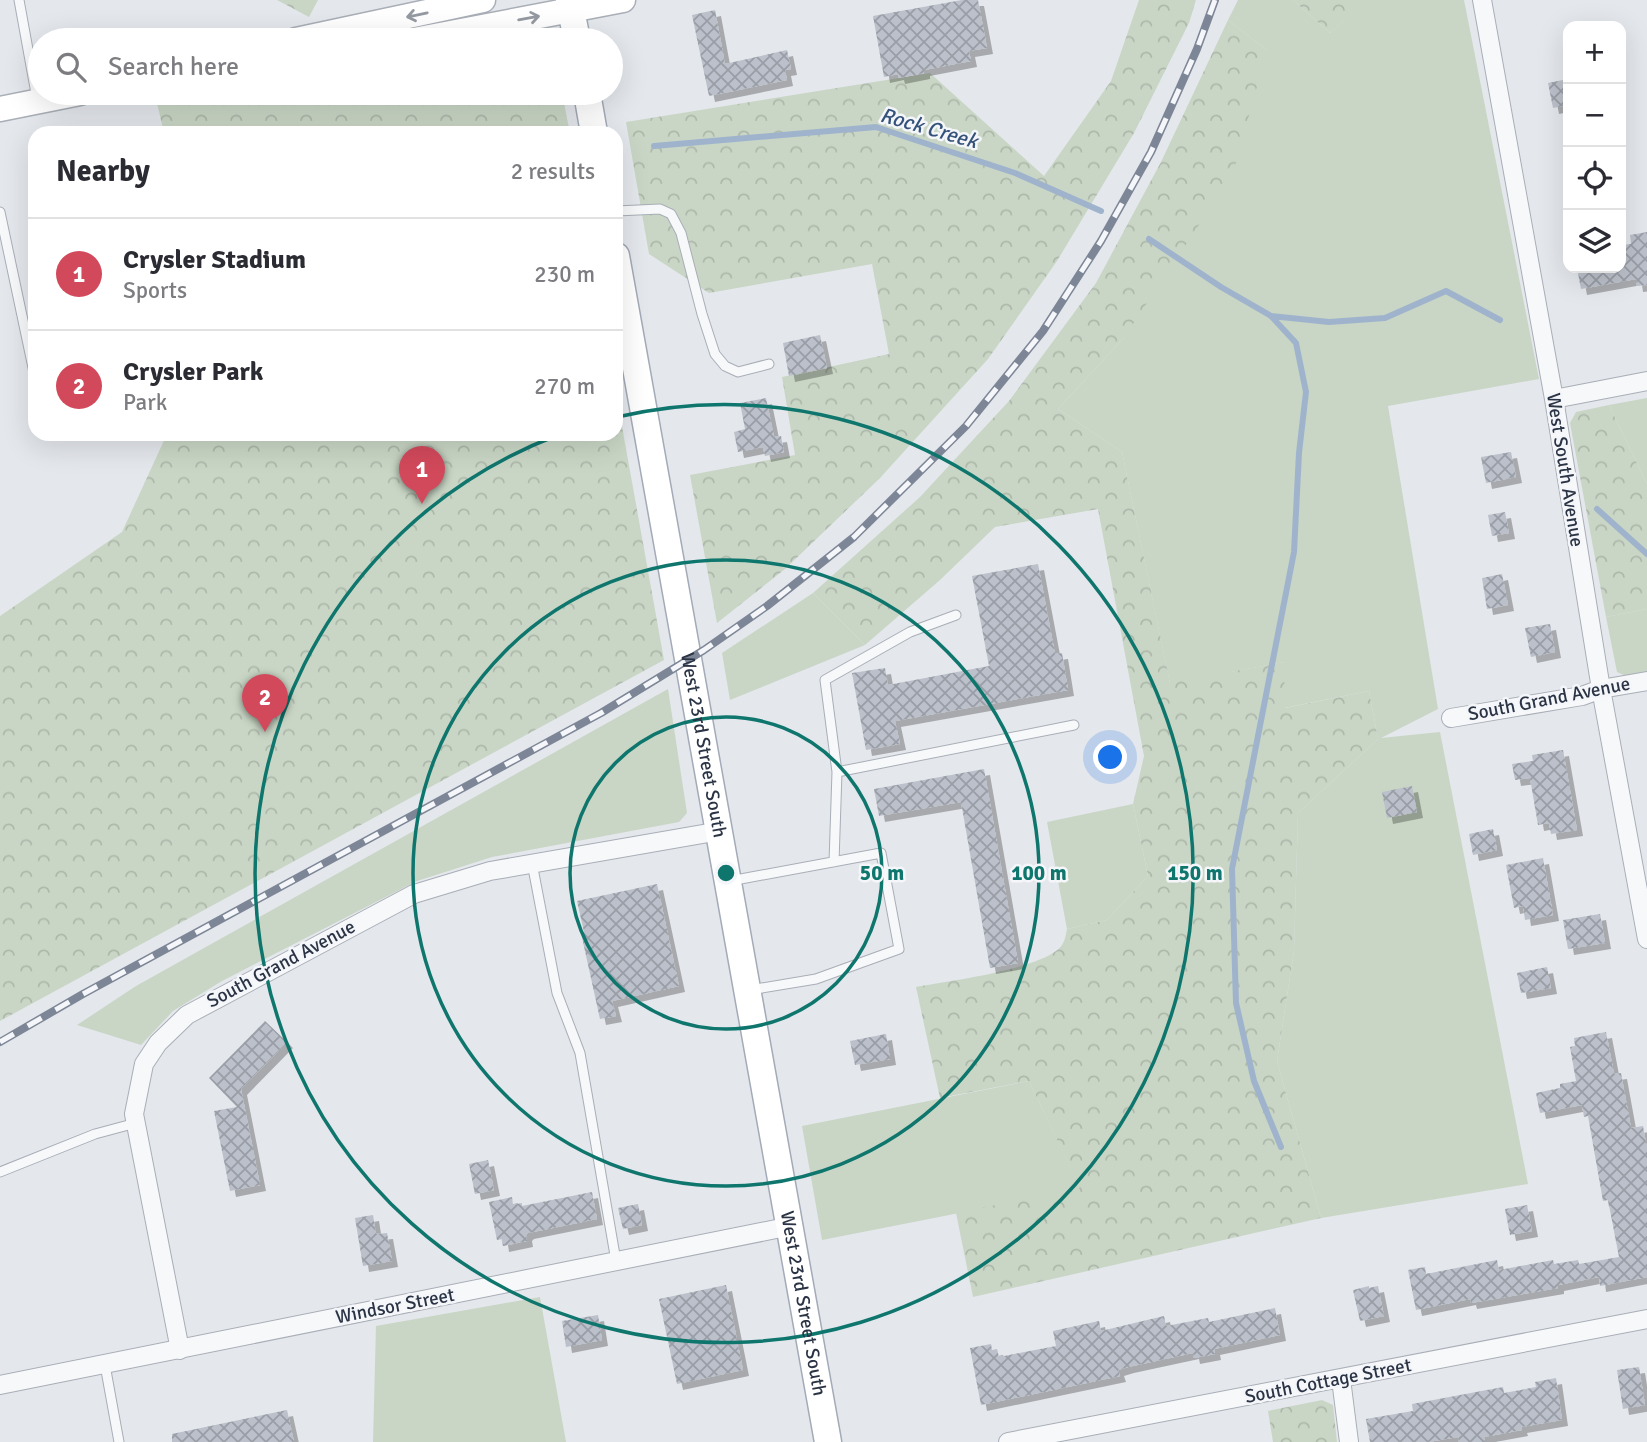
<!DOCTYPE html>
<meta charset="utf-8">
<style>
body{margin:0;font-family:Signika,sans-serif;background:#f2f2f3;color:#2b2b33}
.controls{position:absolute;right:21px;top:21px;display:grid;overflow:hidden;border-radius:14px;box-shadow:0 7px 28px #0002}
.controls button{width:63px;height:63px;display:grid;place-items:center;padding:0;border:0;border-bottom:2px solid #e1e1e2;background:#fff;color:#2b2b33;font:35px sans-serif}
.you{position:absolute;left:1111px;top:758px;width:24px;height:24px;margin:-18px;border:5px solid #fff;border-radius:50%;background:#1a73e8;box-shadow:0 0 0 10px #1a73e833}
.badge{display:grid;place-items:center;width:46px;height:46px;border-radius:50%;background:#d1495b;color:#fff;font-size:23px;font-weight:700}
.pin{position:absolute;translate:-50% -58px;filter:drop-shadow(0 2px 4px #0008)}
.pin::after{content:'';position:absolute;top:37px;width:24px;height:21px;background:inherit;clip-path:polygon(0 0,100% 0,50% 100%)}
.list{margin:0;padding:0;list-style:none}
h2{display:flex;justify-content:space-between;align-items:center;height:91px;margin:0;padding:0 28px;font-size:30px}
h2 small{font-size:23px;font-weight:400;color:#7c7c81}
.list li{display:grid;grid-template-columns:46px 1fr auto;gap:21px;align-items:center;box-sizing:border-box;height:112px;padding:0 28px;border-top:2px solid #e1e1e2}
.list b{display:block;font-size:26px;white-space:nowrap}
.list p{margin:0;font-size:23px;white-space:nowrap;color:#7c7c81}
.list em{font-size:23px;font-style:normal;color:#7c7c81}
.icon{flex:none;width:38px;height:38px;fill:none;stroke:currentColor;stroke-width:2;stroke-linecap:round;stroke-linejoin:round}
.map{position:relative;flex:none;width:1647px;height:1442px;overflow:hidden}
.search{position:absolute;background:#fff;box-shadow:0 7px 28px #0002;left:28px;top:28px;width:595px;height:77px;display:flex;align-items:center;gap:18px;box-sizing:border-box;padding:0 24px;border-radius:38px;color:#7c7c81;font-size:26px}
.panel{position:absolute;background:#fff;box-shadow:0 7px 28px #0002;left:28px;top:126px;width:595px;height:315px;border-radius:21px}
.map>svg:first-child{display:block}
</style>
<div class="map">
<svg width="1647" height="1442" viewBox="0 0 1647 1442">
<defs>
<pattern id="forest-crowns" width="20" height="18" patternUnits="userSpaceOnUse" patternTransform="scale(1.75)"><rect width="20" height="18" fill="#c9d6c5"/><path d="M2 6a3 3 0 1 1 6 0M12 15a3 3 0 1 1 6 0" fill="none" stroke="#adb8ab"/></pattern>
<pattern id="building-cross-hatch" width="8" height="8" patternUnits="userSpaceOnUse" patternTransform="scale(1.75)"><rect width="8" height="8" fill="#bbc0ca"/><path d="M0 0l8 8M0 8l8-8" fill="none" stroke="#989da6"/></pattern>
<filter id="shadow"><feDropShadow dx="6" dy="6" stdDeviation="0" flood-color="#0004"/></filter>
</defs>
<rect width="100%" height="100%" fill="#e4e7ec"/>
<path fill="#c9d6c5" d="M1238,0H1293L1330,33L1366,0H1464L1539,379L1388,406L1438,709L1381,738L1440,732L1528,1184L1321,1218L1277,1061L1294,951L1298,813L1378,739L1369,691L1284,708V662L1170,684L1122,452L1058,409L1123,339L1267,50L1228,20Z
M1647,398V484L1609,405Z
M813,593L865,645L730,700L722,653Z
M1647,609V673L1628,677L1617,672L1606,617Z
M668,689L687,813L679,822L492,857L417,881L222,981L173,1011L141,1045L77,1025L136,986Z
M1133,804L1148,876L1107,920L1067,929L1047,822Z
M1029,1081L1081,1189L822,1240L802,1126Z
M540,1297L566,1442H373L376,1326Z"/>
<path fill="url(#forest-crowns)" d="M277,0H318L309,17Z
M1139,0H1196L1189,23L1134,133L1057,261L988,359L880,478L785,569L717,623L690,475L795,455L782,377L889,354L872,264L709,293L649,254L626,122L930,73L1044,176L1111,81Z
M1293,0H1366V1L1330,33Z
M1228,20L1267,50L1233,174L1123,339L1058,409L1122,452L1170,683L1284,662L1285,708L1369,691L1378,739L1298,813L1294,951L1277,1061L1321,1218L973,1297L956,1213L1080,1188L1029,1081L940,1098L916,987C946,981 1046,969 1062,945C1065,941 1066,934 1067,929L1107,920L1148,876L1133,804L1144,756L1098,509L995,527L940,580L865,645L813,593L920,497L1009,401L1096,283L1161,162Z
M215,93H562L570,133H164L157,103Z
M616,393L664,660L0,1021V616L122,532L167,434H616Z
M1609,405L1647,484V609L1606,617L1570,423L1576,412Z
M1322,1400L1333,1405L1337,1442H1273L1268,1411Z"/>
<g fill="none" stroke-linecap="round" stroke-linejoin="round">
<path stroke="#9fb4cc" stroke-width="6" d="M654,146L876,127L1015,173L1101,211
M1149,239L1221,287L1271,316L1296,343L1306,392L1299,453L1294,552L1232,869L1236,1003L1254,1081L1281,1147
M1271,316L1329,322L1385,318L1446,291L1500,320
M1597,509L1647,554"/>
</g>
<path fill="url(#building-cross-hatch)" filter="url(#shadow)" d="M962,0H978L987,48L969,51L971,61L924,70V73L899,78L898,74L884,77L873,16Z
M715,10L725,64L787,50L791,69L785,70L787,80L709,96L692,15Z
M1568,79V105L1553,108L1548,83Z
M1647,232V285L1637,286L1636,279L1581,289L1577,268H1621V245L1631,244L1630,235Z
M820,335L827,368L789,376L783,343Z
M766,398L774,437L781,436L784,452L765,456L763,447L738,452L734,432L745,429L740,403Z
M1511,452L1516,477L1486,483L1481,457Z
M1505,512L1509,533L1492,536L1488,515Z
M1038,564L1055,654L1062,653L1068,690L895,721L900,744L866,750L852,673L885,668L888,685L989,666L972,576Z
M1502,574L1508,605L1487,609L1482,578Z
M1550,624L1555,652L1531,657L1525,628Z
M1563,750L1577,830L1551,834L1549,823L1538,825L1530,778L1515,780L1512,764L1533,761L1532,755Z
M984,769L1018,963L990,968L961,802L879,816L874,789Z
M1412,786L1417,812L1387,818L1382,792Z
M1493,829L1497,850L1473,855L1469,834Z
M1543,858L1553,915L1525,920L1523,906L1514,908L1506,865Z
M657,884L679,986L612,1001L616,1016L600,1019L581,933L584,932L577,901Z
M1600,914L1605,943L1568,949L1563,920Z
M1547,967L1551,988L1521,993L1517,973Z
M265,1021L287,1042L241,1089L260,1185L230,1191L214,1111L237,1107L209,1078Z
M1606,1032L1614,1074L1621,1073L1631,1128L1643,1126L1647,1149V1277L1600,1286L1599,1277L1558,1285V1288L1471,1303L1470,1299L1416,1310L1408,1270L1425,1267L1426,1274L1497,1260L1499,1270L1553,1260L1554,1264L1578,1260L1579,1264L1619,1257L1608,1200L1603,1201L1588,1116L1584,1117L1582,1105L1540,1113L1536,1093L1560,1088V1084L1576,1081L1570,1047L1575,1046L1574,1038Z
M886,1034L890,1059L855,1065L850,1041Z
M488,1160L494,1190L475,1194L469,1164Z
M592,1192L597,1219L528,1233L526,1235L527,1241L503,1246L502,1239L497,1240L489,1202L512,1197L513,1205L522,1203V1206Z
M638,1204L642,1225L623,1229L618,1208Z
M1527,1205L1532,1231L1510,1235L1505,1209Z
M373,1215L376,1234L387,1233L392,1261L363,1266L355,1218Z
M726,1285L743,1370L677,1384L659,1299Z
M1369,1286V1288L1378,1286L1384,1316L1360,1321L1353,1290Z
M1275,1308L1280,1335L1214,1349L1215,1354L1194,1358L1193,1353L1128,1367L1118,1370L1120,1376L981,1405L970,1348L991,1344L992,1350L997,1349L999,1357L1056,1346L1053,1331L1099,1321L1101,1331L1164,1316L1166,1326L1208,1318L1209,1322Z
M598,1315L602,1340L566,1347L562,1321Z
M1639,1367L1645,1405L1623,1409L1617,1370Z
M1556,1378L1562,1420L1521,1427L1522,1430L1484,1437L1485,1442H1459L1458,1437L1428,1442H1370L1366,1419L1413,1411L1412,1404L1503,1387L1504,1393L1536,1387L1535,1382Z
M287,1410L294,1442H172V1434Z"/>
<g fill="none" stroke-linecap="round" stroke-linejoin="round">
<g stroke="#a9aeb7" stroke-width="11">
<path id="lane" d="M19,0L37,99
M616,211L660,209L671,214L681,233L702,314L715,354L725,366L738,372L769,364
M0,212L35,377
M837,772L1074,725
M834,862L837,772L825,680L910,632L956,615
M532,863L557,993L580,1053L616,1261
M730,881L881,853L899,949L816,979L750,990
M0,1172L95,1134L136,1123
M105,1365L119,1442"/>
</g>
<g stroke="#a9aeb7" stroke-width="20">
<path id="street" d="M1482,0L1554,399L1601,689L1647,939
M1554,399L1647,381
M1451,718L1582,696L1601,689L1647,681
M180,1350L134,1114L144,1064L158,1043L187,1015L414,894L490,871L720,831
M1341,1379L1349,1442
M0,1385L791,1226
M1008,1442L1647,1319"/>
</g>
<g stroke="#a9aeb7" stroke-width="27">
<path id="secondary" d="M296,40L483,0
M414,40L623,0
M0,109L80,93"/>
</g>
<g stroke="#a3abb8" stroke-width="29">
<g id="primary">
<path d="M569,0L577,40"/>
<path d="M587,93L594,133"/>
<path id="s1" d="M616,256L828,1442"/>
</g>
</g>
<use href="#lane" stroke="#f7f8fa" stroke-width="9"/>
<use href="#street" stroke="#f7f8fa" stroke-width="18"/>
<use href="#secondary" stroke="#fff" stroke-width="24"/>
<use href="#primary" stroke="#fff" stroke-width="26"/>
<g stroke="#7d8696" stroke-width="8">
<path id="rail" d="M0,1042L83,994L601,713L704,650L767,606L854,537L966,426L1043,331L1101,241L1151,152L1197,49L1215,0"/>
</g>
<use href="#rail" stroke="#f4f6f9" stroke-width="5" stroke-dasharray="16" stroke-linecap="butt"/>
</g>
<defs><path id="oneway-shaft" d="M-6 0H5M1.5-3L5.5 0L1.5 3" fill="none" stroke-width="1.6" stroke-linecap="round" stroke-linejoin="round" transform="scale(1.75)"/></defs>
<g stroke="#959aa2">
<use href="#oneway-shaft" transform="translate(417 15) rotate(168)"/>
<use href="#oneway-shaft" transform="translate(529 18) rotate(-10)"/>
</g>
<g fill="none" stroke="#0f766e" stroke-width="3.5">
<circle cx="726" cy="873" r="156"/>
<circle cx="726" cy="873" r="313"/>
<path d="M617 417A469 469 0 1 1 558 435"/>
</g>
<g text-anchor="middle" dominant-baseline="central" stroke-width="5" stroke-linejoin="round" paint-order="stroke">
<g font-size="19" fill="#2b3445" stroke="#f4f6f9">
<text transform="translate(1565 470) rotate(81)">West South Avenue</text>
<text transform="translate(1549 699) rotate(-11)">South Grand Avenue</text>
<text stroke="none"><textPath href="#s1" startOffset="497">West 23rd Street South</textPath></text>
<text transform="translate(281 964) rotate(-28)">South Grand Avenue</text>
<text stroke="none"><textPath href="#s1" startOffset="1064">West 23rd Street South</textPath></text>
<text transform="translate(395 1306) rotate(-11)">Windsor Street</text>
<text transform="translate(1328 1381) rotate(-11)">South Cottage Street</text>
</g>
<g font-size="21" font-style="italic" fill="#34527a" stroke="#f4f6f9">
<text transform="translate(929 128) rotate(16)">Rock Creek</text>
</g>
</g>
<circle cx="726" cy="873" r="10" fill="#0f766e" stroke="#f4f6f9" stroke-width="3.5"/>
<g font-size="21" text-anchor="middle" font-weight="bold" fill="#0f766e" stroke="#f4f6f9" stroke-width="5" stroke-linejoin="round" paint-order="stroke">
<text x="882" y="880">50 m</text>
<text x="1039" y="880">100 m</text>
<text x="1195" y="880">150 m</text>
</g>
</svg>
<div class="controls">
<button>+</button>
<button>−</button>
<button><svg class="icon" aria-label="locate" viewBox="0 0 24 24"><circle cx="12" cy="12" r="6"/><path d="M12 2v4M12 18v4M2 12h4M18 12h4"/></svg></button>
<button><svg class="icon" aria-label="layers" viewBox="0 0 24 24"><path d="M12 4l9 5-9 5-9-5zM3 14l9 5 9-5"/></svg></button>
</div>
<div class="you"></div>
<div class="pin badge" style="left:422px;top:504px">1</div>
<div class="pin badge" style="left:265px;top:732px">2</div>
<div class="search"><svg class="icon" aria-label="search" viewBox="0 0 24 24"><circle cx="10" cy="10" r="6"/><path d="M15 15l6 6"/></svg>Search here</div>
<section class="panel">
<h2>Nearby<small>2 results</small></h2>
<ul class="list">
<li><span class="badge">1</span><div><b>Crysler Stadium</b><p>Sports</p></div><em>230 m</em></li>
<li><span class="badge">2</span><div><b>Crysler Park</b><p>Park</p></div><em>270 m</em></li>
</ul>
</section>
</div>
